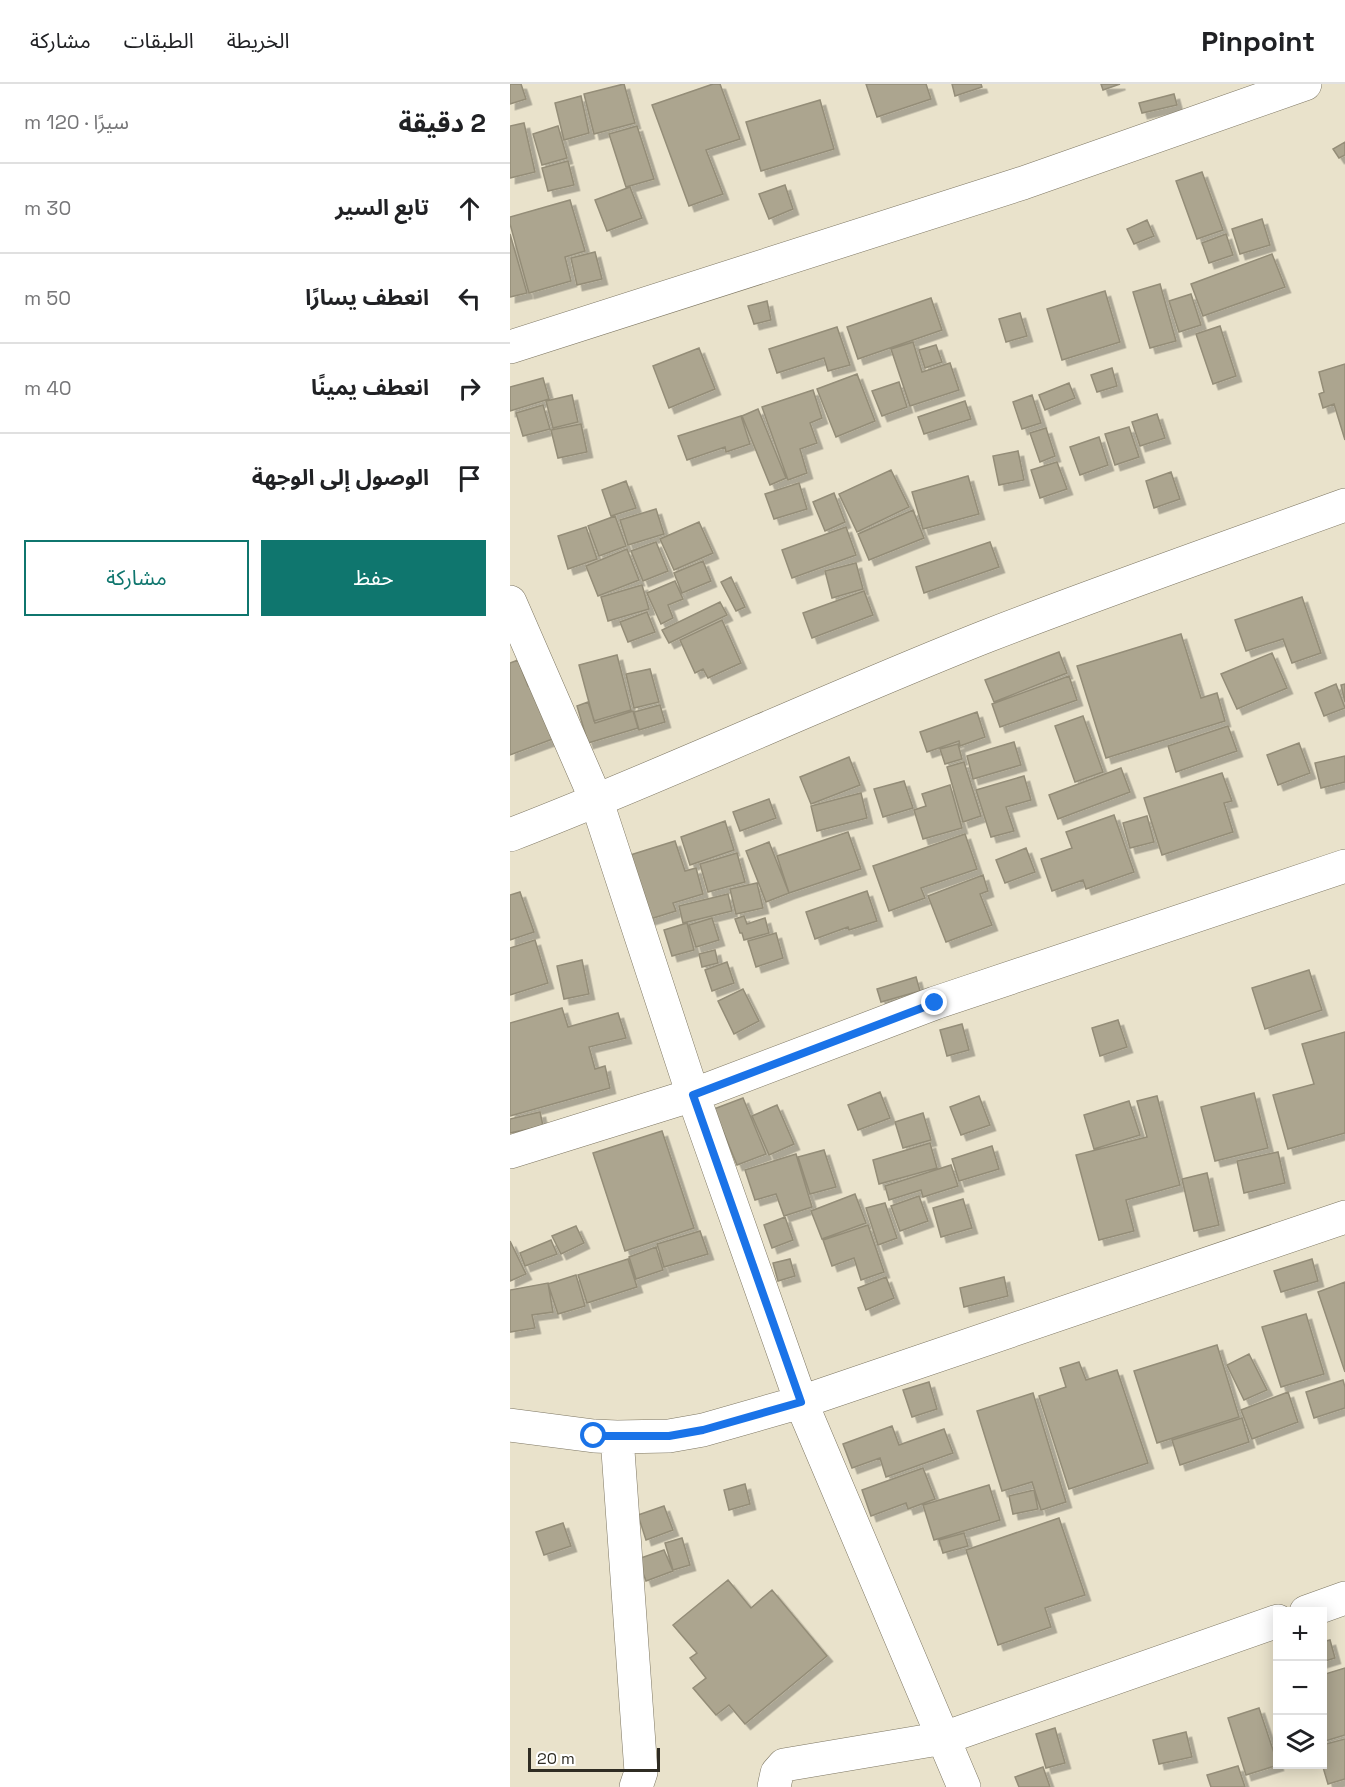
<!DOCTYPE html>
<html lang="ar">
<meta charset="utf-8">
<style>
body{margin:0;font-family:"Space Grotesk","Noto Sans Arabic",sans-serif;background:#f6f6f6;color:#202124;direction:rtl}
.controls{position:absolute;right:18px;bottom:18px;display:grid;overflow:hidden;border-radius:0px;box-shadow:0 3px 15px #0003}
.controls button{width:54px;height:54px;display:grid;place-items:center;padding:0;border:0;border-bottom:2px solid #e0e0e0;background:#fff;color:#202124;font:30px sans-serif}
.scale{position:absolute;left:18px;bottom:15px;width:132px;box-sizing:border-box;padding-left:6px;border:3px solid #2f2c23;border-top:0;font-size:16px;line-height:21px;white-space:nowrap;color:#2f2c23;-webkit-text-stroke:4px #fff;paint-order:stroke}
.stop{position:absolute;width:18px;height:18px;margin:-14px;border:4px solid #1a73e8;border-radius:50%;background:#fff}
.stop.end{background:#1a73e8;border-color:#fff;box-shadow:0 2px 6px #0008}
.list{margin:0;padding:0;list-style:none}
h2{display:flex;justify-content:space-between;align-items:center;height:78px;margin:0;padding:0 24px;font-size:26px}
h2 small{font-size:20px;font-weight:400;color:#757577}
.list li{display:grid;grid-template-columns:39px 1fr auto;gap:18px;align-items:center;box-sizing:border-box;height:90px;padding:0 24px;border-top:2px solid #e0e0e0}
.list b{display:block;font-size:22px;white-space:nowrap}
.list em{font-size:20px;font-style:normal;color:#757577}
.actions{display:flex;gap:12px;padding:18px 24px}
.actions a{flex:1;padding:14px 0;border:2px solid #0f766e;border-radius:0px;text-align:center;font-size:21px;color:#0f766e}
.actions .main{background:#0f766e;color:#fff}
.icon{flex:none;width:33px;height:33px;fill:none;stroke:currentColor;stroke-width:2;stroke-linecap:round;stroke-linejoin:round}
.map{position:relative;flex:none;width:835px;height:1703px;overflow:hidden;direction:ltr}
header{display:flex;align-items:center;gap:36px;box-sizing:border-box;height:84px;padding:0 30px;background:#fff;border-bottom:2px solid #e0e0e0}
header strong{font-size:28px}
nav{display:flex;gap:33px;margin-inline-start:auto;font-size:21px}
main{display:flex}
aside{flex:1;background:#fff}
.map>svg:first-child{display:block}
</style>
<header>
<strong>Pinpoint</strong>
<nav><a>الخريطة</a><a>الطبقات</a><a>مشاركة</a></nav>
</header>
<main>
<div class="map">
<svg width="835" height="1703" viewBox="0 0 835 1703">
<defs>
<filter id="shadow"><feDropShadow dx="5.5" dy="5.5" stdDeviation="0" flood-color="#0004"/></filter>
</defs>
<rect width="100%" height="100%" fill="#e9e2cb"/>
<path fill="#aca58f" stroke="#948d78" stroke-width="1.5" filter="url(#shadow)" d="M0,0H11L16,15L0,20Z
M114,0L125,39L84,50L74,10Z
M203,0H210L230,55L196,66L213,110L179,122L142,21Z
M356,0H416L421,15L367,33Z
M442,0H471L472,3L445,12Z
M591,0H610L593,6Z
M664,10L667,21L632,29L629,19Z
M71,12L79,49L54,56L45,19Z
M310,16L324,65L251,87L236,38Z
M14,39L25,88L0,94V42Z
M48,42L57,74L32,81L23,50Z
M127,42L144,95L116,103L99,50Z
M835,58V71L829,74L823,65Z
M58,77L64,101L38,107L32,84Z
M692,88L713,146L687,155L666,97Z
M275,101L283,125L259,135L249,110Z
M120,103L132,134L97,147L85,116Z
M60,116L75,167L55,173L61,197L19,209L0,140V133Z
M752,135L760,161L730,170L722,145Z
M637,136L644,152L624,160L617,145Z
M0,150L17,209L0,213Z
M716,150L723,171L699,179L692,159Z
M85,168L92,195L67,201L61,174Z
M762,170L775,203L693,232L681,200Z
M650,200L666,257L640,264L623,208Z
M595,207L610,258L552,276L537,225Z
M681,210L691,241L669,248L659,217Z
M421,214L432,246L348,275L337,243Z
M257,217L261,236L244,240L238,222Z
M510,229L517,252L496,258L489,235Z
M710,242L726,292L703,300L686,250Z
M327,243L340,281L318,287L314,274L267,289L259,265Z
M403,258L412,288L440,279L449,306L400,322L381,265Z
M426,261L432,278L415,284L409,266Z
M189,264L205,305L159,324L143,282Z
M835,280V356L824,320L813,324L809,310L814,308L809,288Z
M602,284L607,302L587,308L581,291Z
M347,290L365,337L326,353L307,305Z
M33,294L39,315L0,327V303Z
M389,298L397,323L372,332L362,307Z
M559,299L565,314L535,326L529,311Z
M303,306L312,334L300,339L307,359L290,365L297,389L278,396L252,323Z
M62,311L68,338L43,344L36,317Z
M522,311L531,339L512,345L503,318Z
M455,317L461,335L414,350L408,333Z
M33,321L40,345L13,352L6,329Z
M248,325L276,394L260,401L232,332Z
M647,330L655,354L630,362L622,338Z
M231,332L240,360L216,368L215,363L177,376L168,352Z
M71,340L77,368L48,374L41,346Z
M619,343L629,373L605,381L595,350Z
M536,344L545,372L530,378L520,349Z
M589,353L598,381L570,391L560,363Z
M508,367L514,396L489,401L483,372Z
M547,378L557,405L530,414L521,386Z
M381,386L399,423L347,448L329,410Z
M661,388L670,415L644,424L636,397Z
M458,392L469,430L413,445L402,408Z
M116,397L126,424L101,432L92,406Z
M289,399L297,425L264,435L255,410Z
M324,409L335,438L315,447L303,418Z
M146,425L154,450L118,461L110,436Z
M403,426L414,454L359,476L348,450Z
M105,432L116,462L89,472L78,442Z
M189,438L203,469L164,486L150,455Z
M76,443L87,475L58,485L48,452Z
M336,443L346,471L282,494L272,466Z
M146,458L158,487L133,497L121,467Z
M480,458L489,483L414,509L406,483Z
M117,465L129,496L88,512L76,482Z
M193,477L201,497L172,509L164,489Z
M346,479L353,505L322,514L315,487Z
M221,493L235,523L226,527L211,498Z
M165,497L173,515L158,521L163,534L151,540L137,509Z
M132,501L139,525L98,537L91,513Z
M354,507L363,531L302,554L293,529Z
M792,513L811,569L782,579L773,555L736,567L725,536Z
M210,518L217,531L159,559L152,546Z
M137,528L145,548L118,558L110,538Z
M212,536L231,579L198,594L193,585L185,589L170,556Z
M671,550L691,614L707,609L715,637L596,674L567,582Z
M549,568L557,589L484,618L475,596Z
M762,569L777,604L727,625L711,590Z
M107,571L121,626L84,637L69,581Z
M8,576L18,602L28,597L48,653L0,671V579Z
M140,585L149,618L124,624L116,590Z
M559,592L567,616L490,643L482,620Z
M826,600L835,624L814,632L805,609Z
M835,600V618L831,601Z
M78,618L85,639L123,627L128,644L78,659L67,622Z
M150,621L155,638L129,646L124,628Z
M467,628L475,653L450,662L449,657L417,668L410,648Z
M573,632L593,688L565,698L545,642Z
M718,642L727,667L666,688L658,662Z
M504,658L511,681L463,695L457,672Z
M789,659L800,689L768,701L757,671Z
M448,660L452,675L435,680L430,665Z
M835,672V698L811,704L805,679Z
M339,673L350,701L301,720L290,693Z
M454,678L471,732L453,738L437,683Z
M611,684L620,708L548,735L539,711Z
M712,689L722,717L714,719L723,748L652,771L634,714Z
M514,692L521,716L496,723L504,747L481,753L466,706Z
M394,697L403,724L373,733L364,705Z
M440,701L452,744L413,755L404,726L416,722L412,710Z
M351,709L357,734L307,747L301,722Z
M259,715L266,734L230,747L223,728Z
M604,731L624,788L576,805L573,796L542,807L531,775L562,764L556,748Z
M637,732L644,758L620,764L613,739Z
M215,737L224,766L180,781L171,753Z
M338,748L351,785L279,809L267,772Z
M455,750L467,785L411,804L415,814L379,827L363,782Z
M165,757L175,787L186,784L193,810L163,819L166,827L137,836L117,772Z
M259,758L279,809L256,818L236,767Z
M516,764L525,788L495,799L486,776Z
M227,769L235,798L198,808L190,780Z
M473,791L478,807L470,810L482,841L436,858L418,812Z
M247,799L253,824L226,830L220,805Z
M357,807L367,837L339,846L338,843L305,855L296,828Z
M10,808L24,848L0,856V811Z
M218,810L222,827L173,839L169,822Z
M234,832L237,840L255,834L259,849L234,856L232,849H230L225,835Z
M202,834L209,856L186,863L179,841Z
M177,839L184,866L162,872L154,846Z
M266,849L273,874L246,883L238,857Z
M25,856L38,899L0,911V864Z
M205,866L208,879L192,883L189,870Z
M72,876L79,910L54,915L47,882Z
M217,878L224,899L202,907L195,886Z
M799,886L812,926L755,945L742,904Z
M406,893L410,907L371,918L367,905Z
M233,905L249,937L224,950L208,917Z
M52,924L58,943L108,929L116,954L79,963L85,985L95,982L100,1004L0,1032V939Z
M608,936L617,963L590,972L582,944Z
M452,940L459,966L437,972L430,946Z
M835,948V1049L778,1065L763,1011L804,1000L792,960Z
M370,1008L380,1034L348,1046L338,1021Z
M744,1009L758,1064L705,1077L691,1023Z
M469,1012L480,1041L451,1051L440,1023Z
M647,1012L670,1101L616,1116L624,1147L589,1156L566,1071L637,1053L627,1017Z
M233,1014L256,1070L227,1081L204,1025Z
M619,1017L630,1051L584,1065L574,1031Z
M267,1021L284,1060L259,1071L242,1032Z
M30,1028L33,1042L0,1049V1035Z
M413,1029L421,1056L393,1064L385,1038Z
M152,1047L184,1144L115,1167L83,1069Z
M420,1059L427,1084L369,1100L363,1076Z
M482,1062L489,1085L449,1097L442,1075Z
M314,1066L326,1103L300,1110L288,1073Z
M768,1068L775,1099L734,1109L727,1077Z
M286,1070L302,1123L274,1132L266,1110L245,1116L235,1086Z
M441,1081L448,1102L413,1113L411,1106L379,1116L375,1102Z
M697,1089L709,1141L684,1147L672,1095Z
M345,1110L356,1139L312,1155L301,1127Z
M409,1112L418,1137L390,1147L381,1122Z
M453,1115L462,1144L431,1153L423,1124Z
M375,1119L387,1154L368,1161L356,1124Z
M275,1133L283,1156L262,1164L254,1141Z
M358,1141L374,1188L351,1196L344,1174L322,1182L313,1156Z
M66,1142L74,1159L51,1170L42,1152Z
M190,1147L198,1170L154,1183L147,1160Z
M41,1156L47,1170L15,1182L10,1169Z
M0,1157L16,1190L0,1197Z
M146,1163L153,1186L126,1195L119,1173Z
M118,1175L127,1203L77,1219L68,1191Z
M280,1175L285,1192L268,1197L263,1179Z
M802,1175L808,1197L771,1208L764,1187Z
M66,1191L75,1222L48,1230L38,1200Z
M376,1193L384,1214L356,1226L348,1204Z
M494,1193L498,1212L454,1223L450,1204Z
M835,1198V1288L808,1208Z
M38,1199L43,1228L22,1231L25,1244L0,1248V1206Z
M796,1230L814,1290L771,1303L752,1243Z
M707,1261L729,1333L647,1359L624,1287Z
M739,1270L757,1306L734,1316L717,1281Z
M569,1278L576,1296L607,1286L638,1379L559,1405L529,1312L556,1303L550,1284Z
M833,1296L835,1303V1324L804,1334L796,1308Z
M419,1298L427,1325L402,1333L393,1306Z
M778,1308L788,1338L742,1355L731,1326Z
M523,1309L556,1418L531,1426L522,1398L492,1407L467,1327Z
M732,1334L739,1358L670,1381L662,1356Z
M382,1342L389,1361L434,1345L443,1369L376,1393L370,1374L342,1384L333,1360Z
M413,1384L425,1415L398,1425L396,1419L361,1432L352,1406Z
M235,1400L240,1420L219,1426L214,1406Z
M479,1401L490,1436L424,1456L413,1421Z
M524,1406L528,1425L503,1430L499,1412Z
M154,1422L163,1446L136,1456L128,1431Z
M549,1434L575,1511L535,1524L541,1543L488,1561L456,1466Z
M53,1439L61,1462L34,1471L26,1448Z
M454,1449L458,1462L433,1469L429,1456Z
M172,1454L180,1481L163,1486L155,1459Z
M154,1466L163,1487L136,1497L128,1475Z
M218,1496L241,1524L262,1506L317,1572L235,1640L219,1621L206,1631L183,1604L196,1594L180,1574L187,1569L163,1541Z
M820,1556L825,1574L812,1578V1558Z
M835,1584V1651L812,1658V1591Z
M749,1624L768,1681L736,1691L718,1634Z
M545,1644L555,1679L536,1684L526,1650Z
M676,1648L682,1673L649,1680L643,1656Z
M835,1655V1695L818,1700L812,1680V1661Z
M728,1682L735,1703H701L697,1691Z
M533,1683L540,1703H509L505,1693Z"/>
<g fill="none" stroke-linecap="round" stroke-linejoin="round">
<g stroke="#7d7662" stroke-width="34">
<path id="minor" d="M0,263L513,99L795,0
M0,518L87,718L183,1011L291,1318L454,1703
M0,1068L183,1011L425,919L835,782
M0,1341L84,1352L107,1353L159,1352L193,1346L291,1318L835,1133
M107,1353L131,1688L126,1703
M796,1528L835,1514
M264,1703L267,1689L274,1681L434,1654L768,1537"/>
</g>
<g stroke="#7d7662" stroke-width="34">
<path id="tertiary" d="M0,751C161,689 317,615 477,552C596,506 716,464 835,421"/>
</g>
<use href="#minor" stroke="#fff" stroke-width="33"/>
<use href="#tertiary" stroke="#fff" stroke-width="33"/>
</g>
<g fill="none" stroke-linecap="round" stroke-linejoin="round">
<path stroke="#1a73e8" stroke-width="8" d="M84,1352H159L193,1346L291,1318L183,1011L425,919"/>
</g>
</svg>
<div class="controls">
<button>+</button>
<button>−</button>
<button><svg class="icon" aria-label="layers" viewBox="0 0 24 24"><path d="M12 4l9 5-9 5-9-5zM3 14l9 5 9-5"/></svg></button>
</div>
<div class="scale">20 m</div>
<div class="stop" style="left:84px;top:1352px"></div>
<div class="stop end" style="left:425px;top:919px"></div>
</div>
<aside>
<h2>2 دقيقة<small>سيرًا · 120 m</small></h2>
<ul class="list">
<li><svg class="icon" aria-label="ahead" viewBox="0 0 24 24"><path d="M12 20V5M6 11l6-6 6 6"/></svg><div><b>تابع السير</b></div><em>30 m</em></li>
<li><svg class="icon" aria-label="left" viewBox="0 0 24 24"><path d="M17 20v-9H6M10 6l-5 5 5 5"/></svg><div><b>انعطف يسارًا</b></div><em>50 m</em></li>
<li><svg class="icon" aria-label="right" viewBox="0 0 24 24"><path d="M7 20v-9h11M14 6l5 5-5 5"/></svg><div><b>انعطف يمينًا</b></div><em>40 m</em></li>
<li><svg class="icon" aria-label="arrive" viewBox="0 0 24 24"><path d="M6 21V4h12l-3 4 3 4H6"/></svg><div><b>الوصول إلى الوجهة</b></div></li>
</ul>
<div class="actions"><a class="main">حفظ</a><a>مشاركة</a></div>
</aside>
</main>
